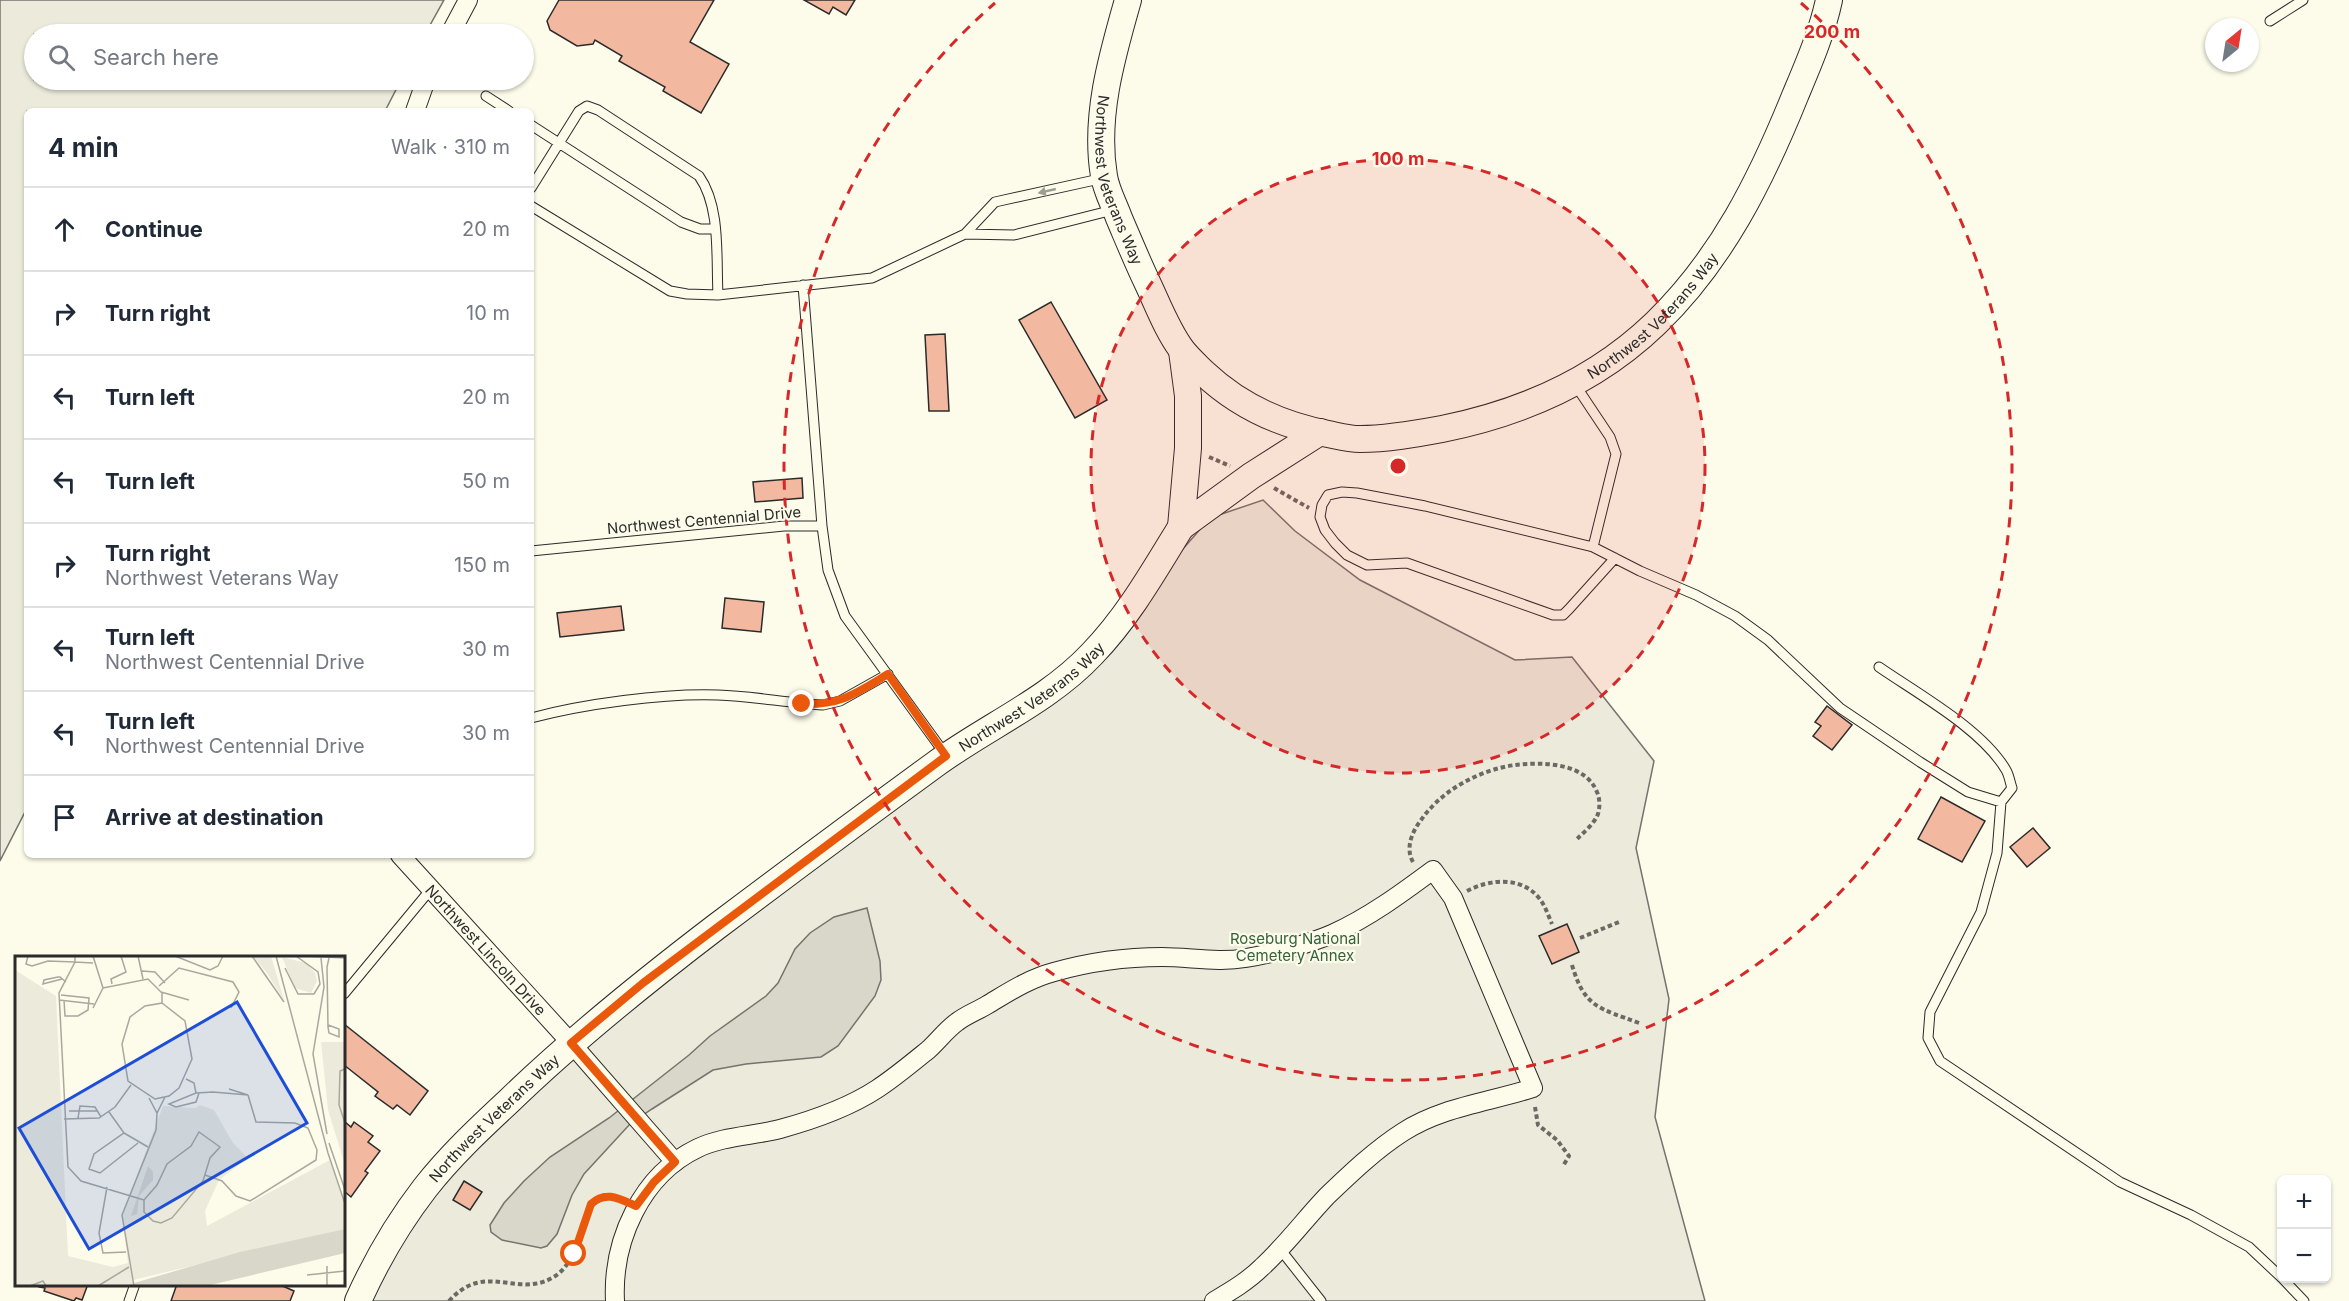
<!DOCTYPE html>
<meta charset="utf-8">
<style>
body{margin:0;font-family:Inter,sans-serif;background:#f2f2f3;color:#1f2937}
.controls{position:absolute;right:18px;bottom:18px;display:grid;overflow:hidden;border-radius:9px;box-shadow:0 2px 4px #0004}
.controls button{width:54px;height:54px;display:grid;place-items:center;padding:0;border:0;border-bottom:2px solid #e0e1e3;background:#fff;color:#1f2937;font:30px sans-serif}
.compass{position:absolute;left:2205px;top:18px;width:54px;height:54px;border-radius:50%;background:#fff;box-shadow:0 2px 4px #0004;rotate:30deg}
.stop{position:absolute;width:18px;height:18px;margin:-14px;border:4px solid #ea580c;border-radius:50%;background:#fff}
.stop.end{background:#ea580c;border-color:#fff;box-shadow:0 2px 6px #0008}
.list{margin:0;padding:0;list-style:none}
h2{display:flex;justify-content:space-between;align-items:center;height:78px;margin:0;padding:0 24px;font-size:26px}
h2 small{font-size:20px;font-weight:400;color:#747a83}
.list li{display:grid;grid-template-columns:39px 1fr auto;gap:18px;align-items:center;box-sizing:border-box;height:84px;padding:0 24px;border-top:2px solid #e0e1e3}
.list b{display:block;font-size:22px;white-space:nowrap}
.list p{margin:0;font-size:20px;white-space:nowrap;color:#747a83}
.list em{font-size:20px;font-style:normal;color:#747a83}
.icon{flex:none;width:33px;height:33px;fill:none;stroke:currentColor;stroke-width:2;stroke-linecap:round;stroke-linejoin:round}
.map{position:relative;flex:none;width:2349px;height:1301px;overflow:hidden}
.search{position:absolute;background:#fff;box-shadow:0 2px 4px #0004;left:24px;top:24px;width:510px;height:66px;display:flex;align-items:center;gap:15px;box-sizing:border-box;padding:0 21px;border-radius:33px;color:#747a83;font-size:22px}
.panel{position:absolute;background:#fff;box-shadow:0 2px 4px #0004;left:24px;top:108px;width:510px;height:750px;border-radius:9px}
.map>svg:first-child{display:block}
</style>
<div class="map">
<svg width="2349" height="1301" viewBox="0 0 2349 1301">
<rect width="100%" height="100%" fill="#fdfbea"/>
<path fill="#ecebdb" stroke="#74746e" stroke-width="1.5" d="M0,0H444L425,34H34V80H401L385,111H27V808L0,861Z
M1263,500L1295,531L1360,580L1515,660L1572,657L1654,761L1636,848L1669,999L1655,1117L1705,1301H358L426,1186L525,1086L1119,622L1210,518Z"/>
<path fill="#d8d7c9" stroke="#74746e" stroke-width="1.5" d="M867,908L880,961L881,980L875,996L838,1046L821,1057L746,1064L713,1070L652,1109L630,1124L584,1174L572,1195L557,1234L547,1246L541,1248L502,1240L491,1232L490,1225L504,1203L524,1181L550,1157L609,1118L689,1055L710,1036L766,996L778,983L795,949L810,933L834,917Z"/>
<path fill="#f2b8a0" stroke="#2b2b2b" stroke-width="1.5" d="M559,0H714L690,42L729,64L701,113L663,91L665,87L619,61L622,56L595,40L593,44L577,46L550,30L547,21Z
M804,0H855L846,15L833,7L829,14Z
M1051,302L1107,400L1075,418L1019,320Z
M945,334L949,411H929L925,335Z
M802,478L803,498L755,502L753,482Z
M725,598L764,602L761,632L722,628Z
M621,606L624,630L560,637L557,613Z
M1827,706L1852,725L1832,750L1813,736L1821,726L1815,722Z
M1941,797L1985,821L1962,862L1918,839Z
M2033,828L2050,848L2027,867L2010,847Z
M1567,924L1579,952L1552,964L1539,936Z
M344,1024L428,1091L410,1115L397,1105L393,1109L375,1096L378,1092L344,1065Z
M344,1121L351,1127L354,1122L373,1136L368,1142L380,1151L365,1171L368,1173L351,1197L344,1191Z
M464,1181L482,1192L470,1210L453,1200Z
M40,1284H88L82,1300L76,1298L74,1301L44,1291L45,1288L39,1287Z
M177,1284H278L294,1291L290,1301H171Z"/>
<g fill="none" stroke-linecap="round" stroke-linejoin="round">
<g stroke="#2b2b2b" stroke-width="11">
<path id="lane" d="M2270,21L2303,0
M486,96L509,111
M531,125L681,222L700,229H715
M531,188L579,111L587,106L598,110L699,176C721,207 716,257 718,295
M531,206L670,291L687,294L718,295L872,278L965,234L995,202L1104,178
M965,234L1014,235L1113,210
M803,285L822,526
M1574,383L1610,437L1616,454L1593,547
M531,551L784,526H822L828,570L845,616L945,754
M1615,558L1569,609L1563,615H1553L1407,563L1367,565L1347,555L1335,543L1325,530L1320,517L1322,505L1328,495L1342,492L1357,493L1425,506L1593,547L1640,571L1696,595L1735,616L1768,640L1840,708L1920,762L1968,792L2001,802L2012,788C2010,782 2009,775 2006,770C1982,729 1918,694 1879,667
M531,718C583,704 664,693 718,695C753,696 787,703 823,705L840,701L888,674
M2001,802L1997,853L1981,912L1930,1012L1928,1038L1940,1061L2120,1182L2191,1215L2249,1247L2282,1278
M344,994L431,889
M1280,1249L1321,1301
M2282,1278L2304,1301
M129,1301L135,1284"/>
</g>
<g stroke="#2b2b2b" stroke-width="20">
<g id="street">
<path d="M450,34L468,0"/>
<path d="M415,111L426,80"/>
<path id="s1" d="M400,855L571,1043L675,1162"/>
<path d="M615,1301C612,1241 641,1175 698,1148C723,1136 753,1136 780,1129C813,1120 848,1108 877,1089C894,1078 912,1063 928,1050C938,1041 946,1030 957,1022C966,1015 977,1011 987,1005C1009,992 1028,979 1054,972C1089,962 1125,957 1162,957C1190,957 1218,963 1246,958C1271,954 1309,944 1332,934C1368,918 1402,893 1433,870L1453,898L1533,1088C1490,1102 1441,1107 1403,1132C1375,1150 1351,1173 1327,1196C1305,1219 1286,1245 1262,1267C1248,1281 1231,1291 1214,1301"/>
</g>
</g>
<g stroke="#2b2b2b" stroke-width="28">
<g id="secondary">
<path id="s2" d="M1128,0C1112,56 1094,117 1104,176C1106,190 1114,204 1119,218C1128,239 1137,261 1147,282C1158,305 1167,330 1182,350C1188,358 1197,366 1204,373C1239,406 1281,425 1328,434C1338,436 1349,439 1360,439C1387,439 1415,434 1442,429C1522,413 1597,380 1656,323C1722,259 1761,180 1795,96C1808,65 1822,33 1829,0"/>
<path d="M1182,351L1188,396V448L1181,527L1251,476L1320,432"/>
<path id="s3" d="M358,1301C376,1261 398,1223 425,1188C450,1156 480,1128 509,1101C574,1038 644,982 716,927C789,872 863,817 937,763C988,726 1049,700 1092,654C1128,617 1154,571 1181,527"/>
</g>
</g>
<path stroke="#6a6964" stroke-width="4" stroke-dasharray="4.5 3" stroke-linecap="butt" d="M1209,457L1230,466
M1274,488L1309,508
M1413,862C1405,848 1412,832 1421,820C1442,790 1479,770 1515,765C1542,762 1585,762 1597,792C1600,799 1600,807 1598,814C1594,824 1584,832 1577,839
M1467,891C1490,879 1521,876 1539,898C1545,905 1548,915 1552,924
M1580,938L1619,922
M1572,965C1585,1009 1600,1008 1639,1023
M1535,1107L1538,1125L1557,1140L1569,1156L1563,1166
M449,1301C485,1261 516,1298 552,1278C585,1260 574,1211 605,1195L621,1199"/>
<use href="#lane" stroke="#fdfbea" stroke-width="9"/>
<use href="#street" stroke="#fdfbea" stroke-width="18"/>
<use href="#secondary" stroke="#fdfbea" stroke-width="26"/>
</g>
<defs><path id="oneway-solid" d="M-6-.8H1V-3.2L6.5 0L1 3.2V.8H-6Z" transform="scale(1.5)"/></defs>
<use fill="#9e9d94" href="#oneway-solid" transform="translate(1047 191) rotate(167)"/>
<g fill="none" stroke-linecap="round" stroke-linejoin="round">
<path stroke="#ea580c" stroke-width="8" d="M574,1254L591,1204C606,1190 620,1199 636,1206L654,1182L675,1162L571,1043L643,983L946,756L888,674C855,694 841,705 802,704"/>
</g>
<circle cx="1398" cy="466" r="307" fill="#d62828" fill-opacity=".12"/>
<g fill="none" stroke="#d62828" stroke-width="3" stroke-dasharray="10 8">
<circle cx="1398" cy="466" r="307"/>
<path d="M1801 3A614 614 0 1 1 995 3"/>
</g>
<g text-anchor="middle" dominant-baseline="central" stroke-width="4.5" stroke-linejoin="round" paint-order="stroke">
<g font-size="15" fill="#2b2b2b" stroke="#fdfbea">
<text stroke="none"><textPath href="#s2" startOffset="186">Northwest Veterans Way</textPath></text>
<text stroke="none"><textPath href="#s2" startOffset="902">Northwest Veterans Way</textPath></text>
<text transform="translate(704 520) rotate(-5)">Northwest Centennial Drive</text>
<text stroke="none"><textPath href="#s3" startOffset="914">Northwest Veterans Way</textPath></text>
<text stroke="none"><textPath href="#s1" startOffset="128">Northwest Lincoln Drive</textPath></text>
<text stroke="none"><textPath href="#s3" startOffset="230">Northwest Veterans Way</textPath></text>
</g>
<g font-size="15" fill="#34623c" stroke="#fdfbea">
<text x="1295" y="938">Roseburg National<tspan x="1295" dy="17">Cemetery Annex</tspan></text>
</g>
</g>
<g transform="translate(15 956)">
<rect width="330" height="330" fill="#fdfbea"/>
<path d="M238,0H256L269,44L252,17ZM267,1L291,7L300,17L302,25L296,37L280,32ZM0,14L41,40L53,300L98,311L113,307L107,259L148,150L180,152L185,149L199,154L218,187L233,202L204,224L190,255L192,270L315,204L330,250V273L118,324L119,330H0ZM306,86H330V209L313,154Z" fill="#ecebdb"/>
<path d="M133,210L138,216V224L124,240L122,258L116,260ZM330,273V297L191,330H109L225,296Z" fill="#d8d7c9"/>
<path fill="none" stroke="#a9a89e" stroke-width="1.5" d="M13,0L11,8L17,10L33,5L60,6V0M78,0L88,32M123,0L128,23M160,0L195,14L203,10L208,0M237,0L269,46M261,0L313,197L330,248M289,0L330,2M306,2L309,31L298,98L312,178M78,7L60,6L44,37L53,211L66,225L129,244M270,12L283,38H299L305,28L303,16L281,0M127,15L140,16L150,27M47,23L28,28L29,24L43,21H45L51,26M97,28L96,23L111,16L106,0M144,30L164,12L218,26L224,36L216,52M88,32L133,23L147,37V47L130,50L115,61L107,88L113,125L140,143L154,140L164,132L177,103L170,65L147,47M146,36L174,44M46,39L74,42L73,54L63,60H50L49,44M44,44L79,48M78,52L88,32M313,69L324,73V81L314,77L313,71L312,11L314,2M330,113L325,115L324,149L330,167M171,123L179,127L181,137M184,137L181,146L161,151L154,148L181,137L198,136L233,139L214,133M134,142L142,157L150,141M54,155H82M94,156L109,177M63,162L65,150L80,151L86,161M49,163L84,162L100,151L116,129M184,176L205,191L195,202L188,225L157,262L146,267L138,265L129,256V244L142,229L152,208L176,190ZM123,187L85,217L74,213L79,198L109,177L133,191M314,187L330,234M190,219L207,225L221,240L235,245L301,204L302,194L293,172L280,167L241,166L233,139M92,231L84,277L88,297L111,296M312,310V330M292,319L330,315M15,330L28,325L31,330M83,330L114,311M119,330L107,259L141,174L142,157"/>
<path fill="#1d4ed8" fill-opacity="0.15" stroke="#1d4ed8" stroke-width="3" d="M222,46L292,167L74,293L4,172Z"/>
<rect width="330" height="330" fill="none" stroke="#2b2b2b" stroke-width="3"/>
</g>
<circle cx="1398" cy="466" r="9" fill="#d62828" stroke="#fdfbea" stroke-width="3"/>
<g font-size="18" text-anchor="middle" font-weight="bold" fill="#d62828" stroke="#fdfbea" stroke-width="4.5" stroke-linejoin="round" paint-order="stroke">
<text x="1832" y="38">200 m</text>
<text x="1398" y="165">100 m</text>
</g>
</svg>
<div class="controls">
<button>+</button>
<button>−</button>
</div>
<svg class="compass" viewBox="-18 -18 36 36"><path d="M0-13l5 13h-10z" fill="#e53935"/><path d="M0 13l5-13h-10z" fill="#747a83"/></svg>
<div class="stop" style="left:574px;top:1254px"></div>
<div class="stop end" style="left:802px;top:704px"></div>
<div class="search"><svg class="icon" aria-label="search" viewBox="0 0 24 24"><circle cx="10" cy="10" r="6"/><path d="M15 15l6 6"/></svg>Search here</div>
<section class="panel">
<h2>4 min<small>Walk · 310 m</small></h2>
<ul class="list">
<li><svg class="icon" aria-label="ahead" viewBox="0 0 24 24"><path d="M12 20V5M6 11l6-6 6 6"/></svg><div><b>Continue</b></div><em>20 m</em></li>
<li><svg class="icon" aria-label="right" viewBox="0 0 24 24"><path d="M7 20v-9h11M14 6l5 5-5 5"/></svg><div><b>Turn right</b></div><em>10 m</em></li>
<li><svg class="icon" aria-label="left" viewBox="0 0 24 24"><path d="M17 20v-9H6M10 6l-5 5 5 5"/></svg><div><b>Turn left</b></div><em>20 m</em></li>
<li><svg class="icon" aria-label="left" viewBox="0 0 24 24"><path d="M17 20v-9H6M10 6l-5 5 5 5"/></svg><div><b>Turn left</b></div><em>50 m</em></li>
<li><svg class="icon" aria-label="right" viewBox="0 0 24 24"><path d="M7 20v-9h11M14 6l5 5-5 5"/></svg><div><b>Turn right</b><p>Northwest Veterans Way</p></div><em>150 m</em></li>
<li><svg class="icon" aria-label="left" viewBox="0 0 24 24"><path d="M17 20v-9H6M10 6l-5 5 5 5"/></svg><div><b>Turn left</b><p>Northwest Centennial Drive</p></div><em>30 m</em></li>
<li><svg class="icon" aria-label="left" viewBox="0 0 24 24"><path d="M17 20v-9H6M10 6l-5 5 5 5"/></svg><div><b>Turn left</b><p>Northwest Centennial Drive</p></div><em>30 m</em></li>
<li><svg class="icon" aria-label="arrive" viewBox="0 0 24 24"><path d="M6 21V4h12l-3 4 3 4H6"/></svg><div><b>Arrive at destination</b></div></li>
</ul>
</section>
</div>
